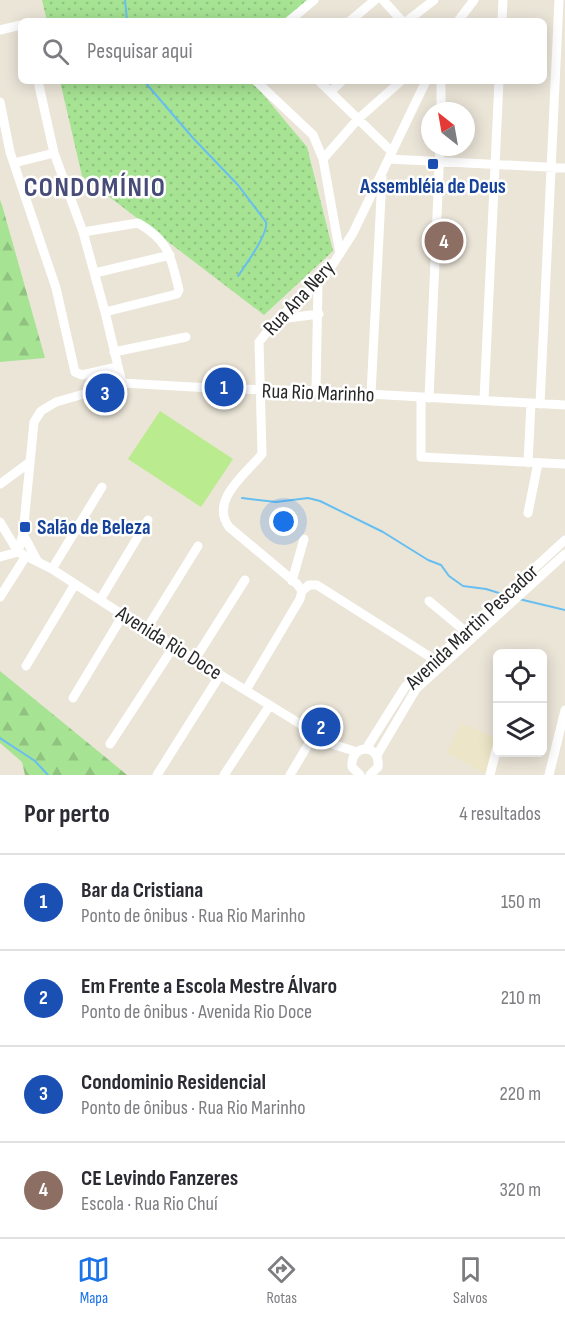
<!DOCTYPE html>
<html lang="pt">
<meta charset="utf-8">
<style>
body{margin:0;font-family:"Sofia Sans Condensed",sans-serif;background:#f7f7f7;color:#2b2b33}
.controls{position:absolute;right:18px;bottom:18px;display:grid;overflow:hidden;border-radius:9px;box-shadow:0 3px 15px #0003}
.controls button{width:54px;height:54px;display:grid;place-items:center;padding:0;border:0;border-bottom:2px solid #e1e1e2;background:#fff;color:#2b2b33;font:30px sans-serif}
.compass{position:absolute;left:421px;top:102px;width:54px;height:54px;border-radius:50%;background:#fff;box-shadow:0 3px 15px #0003;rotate:329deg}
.you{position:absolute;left:284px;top:522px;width:21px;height:21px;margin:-15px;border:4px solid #fff;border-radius:50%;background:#1a73e8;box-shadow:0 0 0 9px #1a73e833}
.badge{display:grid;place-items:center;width:39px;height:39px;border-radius:50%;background:#1a73e8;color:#fff;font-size:20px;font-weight:700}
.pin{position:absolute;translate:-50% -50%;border:3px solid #fff;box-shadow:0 2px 6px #0006}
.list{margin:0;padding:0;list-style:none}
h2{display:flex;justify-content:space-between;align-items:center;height:78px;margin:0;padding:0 24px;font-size:26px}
h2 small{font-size:20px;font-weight:400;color:#7c7c81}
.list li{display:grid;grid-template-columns:39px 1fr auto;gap:18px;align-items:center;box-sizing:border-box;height:96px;padding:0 24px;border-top:2px solid #e1e1e2}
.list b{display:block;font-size:22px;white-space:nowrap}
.list p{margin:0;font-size:20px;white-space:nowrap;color:#7c7c81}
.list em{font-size:20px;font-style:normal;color:#7c7c81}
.icon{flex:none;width:33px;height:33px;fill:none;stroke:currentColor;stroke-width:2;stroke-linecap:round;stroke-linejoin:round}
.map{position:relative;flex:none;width:565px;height:775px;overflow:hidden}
.search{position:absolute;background:#fff;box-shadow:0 3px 15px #0003;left:18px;right:18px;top:18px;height:66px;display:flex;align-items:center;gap:15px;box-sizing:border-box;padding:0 21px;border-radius:9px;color:#7c7c81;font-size:22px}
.sheet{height:462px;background:#fff}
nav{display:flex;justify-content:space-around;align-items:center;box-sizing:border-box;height:84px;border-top:2px solid #e1e1e2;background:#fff;font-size:16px;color:#7c7c81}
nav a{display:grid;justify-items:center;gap:3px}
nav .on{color:#1a73e8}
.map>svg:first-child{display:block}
</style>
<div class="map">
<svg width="565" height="775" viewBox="0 0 565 775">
<defs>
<pattern id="grass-dots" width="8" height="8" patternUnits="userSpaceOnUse" patternTransform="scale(1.5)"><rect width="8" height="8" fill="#a6e393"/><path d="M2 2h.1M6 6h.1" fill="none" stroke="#8fc37f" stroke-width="1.8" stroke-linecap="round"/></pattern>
<pattern id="forest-firs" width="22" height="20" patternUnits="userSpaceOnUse" patternTransform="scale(1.5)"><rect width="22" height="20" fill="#a6e393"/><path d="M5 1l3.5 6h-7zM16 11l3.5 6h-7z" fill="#8fc37f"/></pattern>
</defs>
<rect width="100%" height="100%" fill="#ebe5d8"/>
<path fill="#ede5c7" d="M461,723L496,738L488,775L447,753Z"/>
<path fill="url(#grass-dots)" d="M42,0H308L284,21H47Z
M60,81H252L307,147L333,251L264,315L82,176Z"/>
<path fill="url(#forest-firs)" d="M0,200L2,205L45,358L0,362Z
M0,671L115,765L127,775H25L22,762L0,743Z"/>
<path fill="#baeb8e" d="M160,411L233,459L201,507L128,459Z"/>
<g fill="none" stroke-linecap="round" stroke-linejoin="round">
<path stroke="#67bef0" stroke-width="2" d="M125,0L127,21
M144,81L193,138L238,185L266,222C269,233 245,266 238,276
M242,498L276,502L308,498L320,501L383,532L428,560L441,565L449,576L463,586L486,589L499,593
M519,599L565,610
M0,738L35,761L48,775"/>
<path stroke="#fff" stroke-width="9" d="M383,0L402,21
M289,21L314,0
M350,21L375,0
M407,21L434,0
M458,21L474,0
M502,21L503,0
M0,30L21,25
M38,81L54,153L83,232L105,312L122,383
M256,81L313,135L323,159
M319,81L392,152
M330,92L342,81
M0,102L10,152L56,288L75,372L82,375L117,367
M441,111V81
M389,159L565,168
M14,163L54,153
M83,232L138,223C170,241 171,258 179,290L177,294L105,312
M340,254L323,159L358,119L401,81
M95,273L170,255
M280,319L319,314
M114,352L186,337
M316,391L318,283
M371,394L382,177
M421,398V457L565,464
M429,398L440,147
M484,400L499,81
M540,404L559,0
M528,463L531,403
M0,484L30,462
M528,513L538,463
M0,522L18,552
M23,534L38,562
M18,552L23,534L34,422L41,411L56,402L122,383L229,389L316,391L565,405
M0,557L18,552L52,569L123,615L310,730L335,745L357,752
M52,569L102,487
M292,581L304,539
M302,591L309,585H317L435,660
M0,597L26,556
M100,600L148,520
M429,601L465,631
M146,630L198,546
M195,659L245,580
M26,666L75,584
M246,690L300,599L302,591L297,584L229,527C209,500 247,473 262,454L259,342L275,322L318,283L333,264L353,233L426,81
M73,698L123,615
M110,744L174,646
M366,749L405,687L565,540
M377,755L416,689L565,554
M157,775L220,675
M224,775L270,705
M290,775L315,733
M360,775L352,767C350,743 381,743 378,767L370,775
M490,775L498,743
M549,775L565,710"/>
</g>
<g fill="#1a4fb4" stroke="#fff" stroke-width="2">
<rect x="427" y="158" width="12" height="12" rx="3"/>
<rect x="19" y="521" width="12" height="12" rx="3"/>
</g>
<g text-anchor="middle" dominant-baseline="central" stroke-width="5" stroke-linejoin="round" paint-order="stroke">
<g font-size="21" font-weight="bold" fill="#164399" stroke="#fff">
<text x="433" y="186">Assembléia de Deus</text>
<text x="37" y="527" text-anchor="start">Salão de Beleza</text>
</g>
<g font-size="21" fill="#272727" stroke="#fff">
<text transform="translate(299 298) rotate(-47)">Rua Ana Nery</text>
<text transform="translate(318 393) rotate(2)">Rua Rio Marinho</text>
<text transform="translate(472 627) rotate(-43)">Avenida Martin Pescador</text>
<text transform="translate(169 643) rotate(32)">Avenida Rio Doce</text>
</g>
<g font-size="27" font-weight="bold" letter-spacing="1.5" fill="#474b78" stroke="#fff">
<text x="95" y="188">CONDOMÍNIO</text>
</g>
</g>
</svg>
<div class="controls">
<button><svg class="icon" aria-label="locate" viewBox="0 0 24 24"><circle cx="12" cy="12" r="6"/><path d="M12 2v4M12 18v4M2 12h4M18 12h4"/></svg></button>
<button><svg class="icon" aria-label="layers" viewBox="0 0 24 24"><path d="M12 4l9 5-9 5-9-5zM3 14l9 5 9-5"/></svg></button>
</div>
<svg class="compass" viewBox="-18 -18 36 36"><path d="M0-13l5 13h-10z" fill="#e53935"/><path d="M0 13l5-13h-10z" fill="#7c7c81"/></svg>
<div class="you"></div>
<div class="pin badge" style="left:224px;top:387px;background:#1a4fb4">1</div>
<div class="pin badge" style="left:321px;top:727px;background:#1a4fb4">2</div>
<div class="pin badge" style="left:105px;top:393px;background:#1a4fb4">3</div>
<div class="pin badge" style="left:444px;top:241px;background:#8d6e63">4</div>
<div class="search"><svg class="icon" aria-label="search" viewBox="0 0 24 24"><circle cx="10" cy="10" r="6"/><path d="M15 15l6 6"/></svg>Pesquisar aqui</div>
</div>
<section class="sheet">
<h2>Por perto<small>4 resultados</small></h2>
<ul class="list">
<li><span class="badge" style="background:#1a4fb4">1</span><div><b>Bar da Cristiana</b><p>Ponto de ônibus · Rua Rio Marinho</p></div><em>150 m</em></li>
<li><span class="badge" style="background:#1a4fb4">2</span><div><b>Em Frente a Escola Mestre Álvaro</b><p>Ponto de ônibus · Avenida Rio Doce</p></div><em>210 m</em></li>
<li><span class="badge" style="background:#1a4fb4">3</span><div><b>Condominio Residencial</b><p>Ponto de ônibus · Rua Rio Marinho</p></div><em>220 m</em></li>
<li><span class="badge" style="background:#8d6e63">4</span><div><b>CE Levindo Fanzeres</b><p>Escola · Rua Rio Chuí</p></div><em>320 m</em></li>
</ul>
</section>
<nav>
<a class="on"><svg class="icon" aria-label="map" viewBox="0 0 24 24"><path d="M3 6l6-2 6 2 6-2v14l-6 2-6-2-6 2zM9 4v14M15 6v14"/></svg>Mapa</a>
<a><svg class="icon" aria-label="directions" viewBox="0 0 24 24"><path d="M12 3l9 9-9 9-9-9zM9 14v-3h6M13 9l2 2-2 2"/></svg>Rotas</a>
<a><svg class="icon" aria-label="saved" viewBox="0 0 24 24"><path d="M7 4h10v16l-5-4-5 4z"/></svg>Salvos</a>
</nav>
